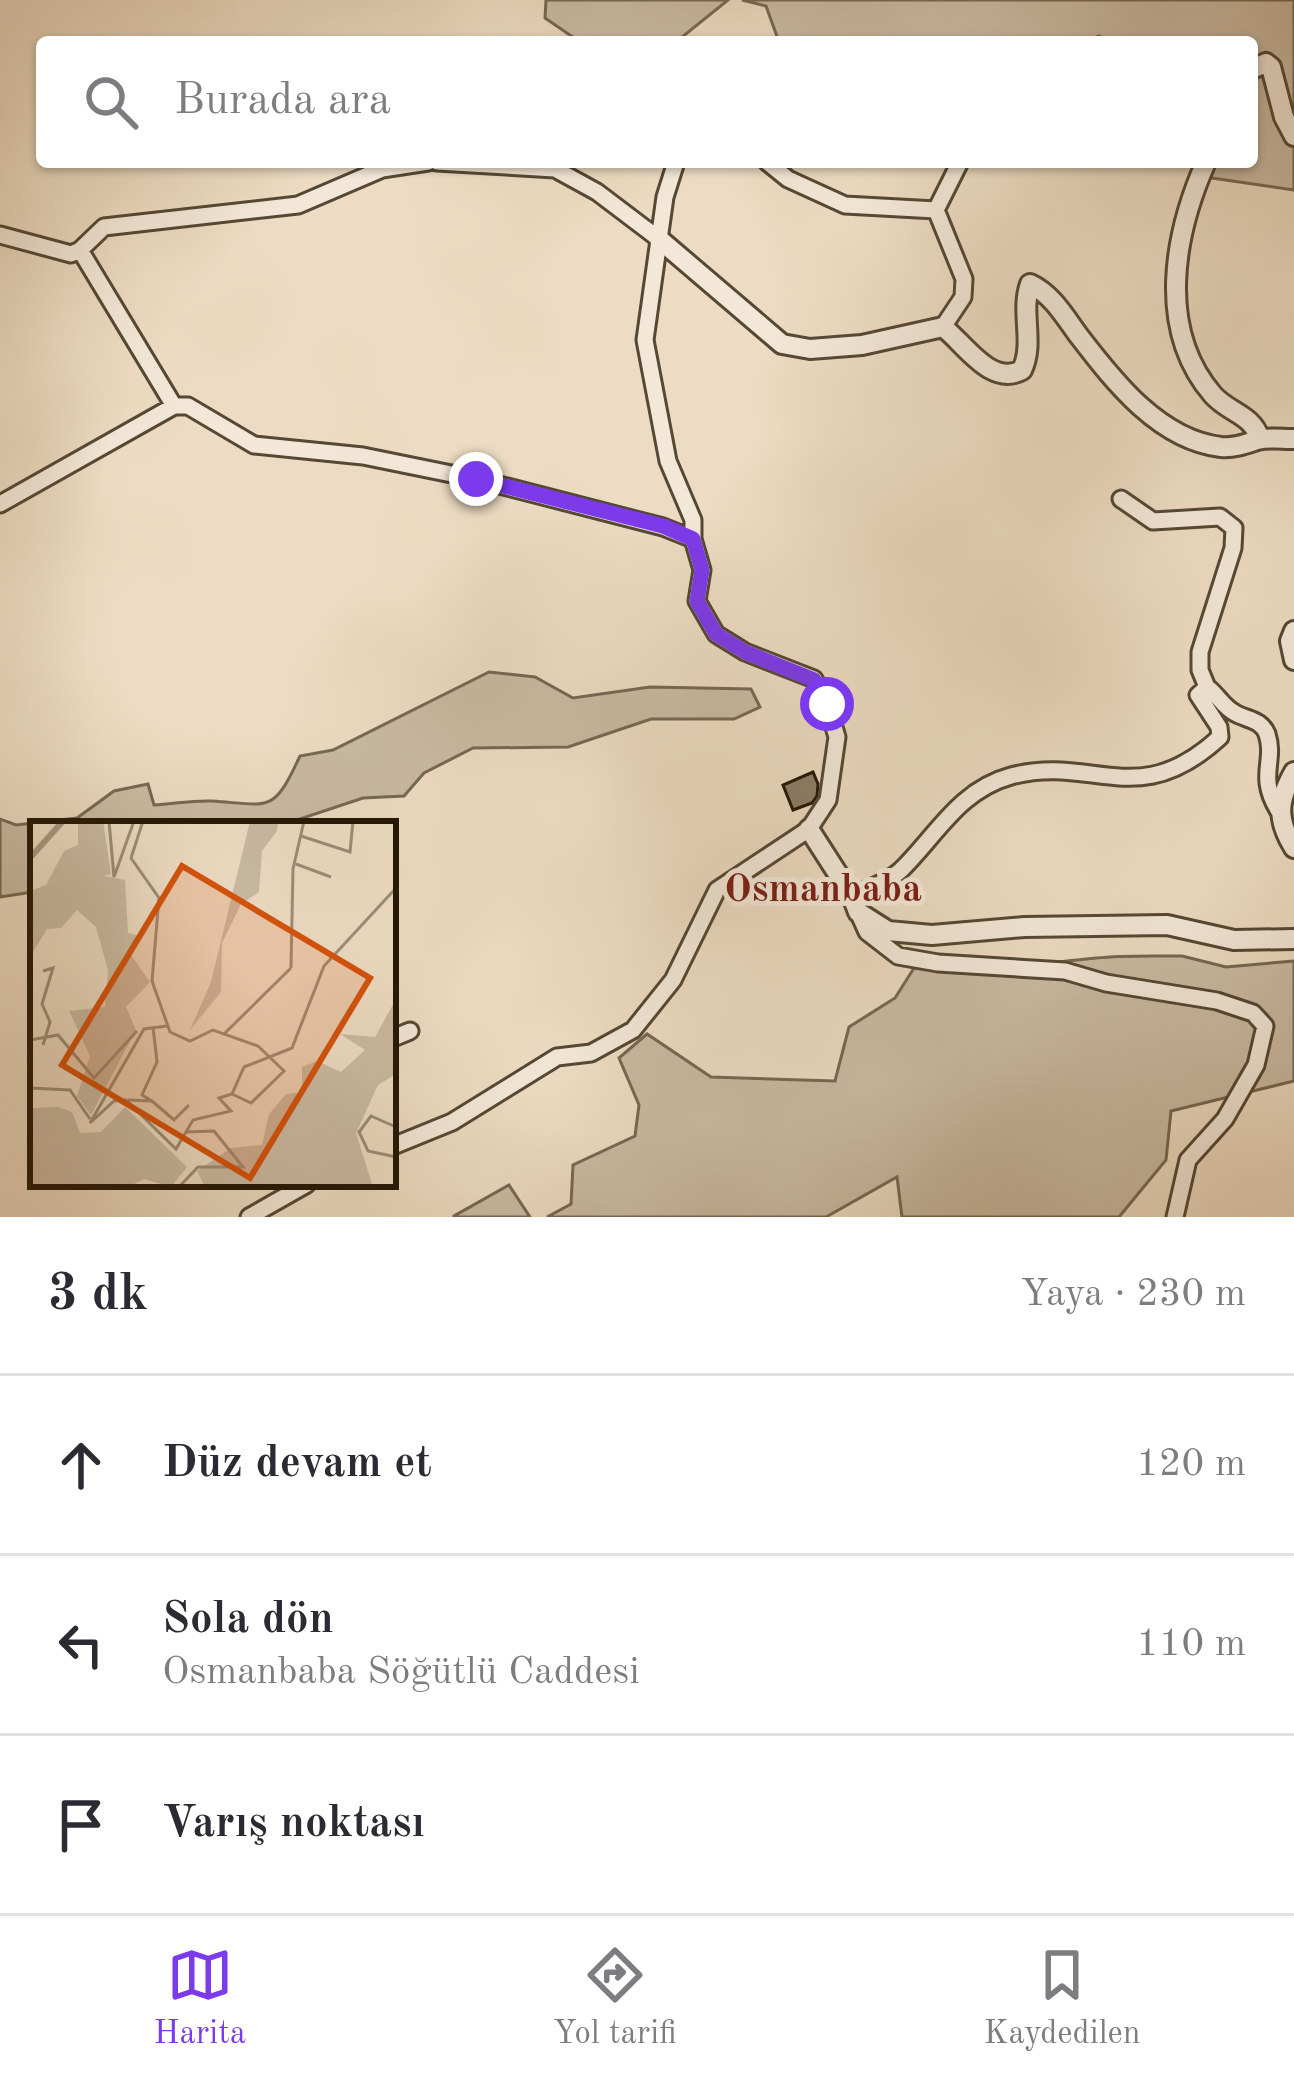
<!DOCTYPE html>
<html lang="tr">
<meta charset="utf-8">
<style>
body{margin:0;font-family:"Old Standard TT",serif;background:#f2f2f3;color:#2b2b33}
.stop{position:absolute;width:36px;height:36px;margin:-27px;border:9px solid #7c3aed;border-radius:50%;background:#fff}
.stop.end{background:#7c3aed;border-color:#fff;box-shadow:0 3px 12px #0008}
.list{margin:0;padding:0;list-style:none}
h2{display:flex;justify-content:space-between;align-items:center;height:156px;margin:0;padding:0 48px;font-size:51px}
h2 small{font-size:39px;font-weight:400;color:#7c7c81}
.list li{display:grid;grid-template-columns:78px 1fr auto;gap:36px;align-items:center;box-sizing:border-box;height:180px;padding:0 48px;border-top:3px solid #e1e1e2}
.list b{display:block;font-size:45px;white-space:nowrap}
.list p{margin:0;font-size:39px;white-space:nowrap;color:#7c7c81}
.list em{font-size:39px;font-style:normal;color:#7c7c81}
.icon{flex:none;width:66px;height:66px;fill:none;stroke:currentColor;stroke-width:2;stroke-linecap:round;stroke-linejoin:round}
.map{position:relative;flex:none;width:1294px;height:1217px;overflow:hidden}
.search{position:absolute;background:#fff;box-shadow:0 3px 9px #0004;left:36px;right:36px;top:36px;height:132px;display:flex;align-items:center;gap:30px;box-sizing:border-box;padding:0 42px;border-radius:12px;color:#7c7c81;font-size:45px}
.sheet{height:696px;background:#fff}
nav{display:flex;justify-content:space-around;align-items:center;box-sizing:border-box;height:168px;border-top:3px solid #e1e1e2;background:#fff;font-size:33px;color:#7c7c81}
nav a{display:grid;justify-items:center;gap:6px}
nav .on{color:#7c3aed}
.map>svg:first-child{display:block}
</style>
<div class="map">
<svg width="1294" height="1217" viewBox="0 0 1294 1217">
<rect width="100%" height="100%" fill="#eddcc3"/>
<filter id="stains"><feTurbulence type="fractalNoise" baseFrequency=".00167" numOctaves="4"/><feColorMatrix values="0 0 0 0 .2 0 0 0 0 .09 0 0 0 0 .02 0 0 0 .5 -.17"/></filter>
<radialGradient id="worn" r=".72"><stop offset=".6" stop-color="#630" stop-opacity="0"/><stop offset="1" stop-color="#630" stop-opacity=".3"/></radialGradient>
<path fill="#cabaa3" stroke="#766854" stroke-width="3" d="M546,0H728L676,42H580L545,18Z
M742,0H1294V190L1205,177L1193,162H1252V42H1110L1099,36L1084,42H779L766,6Z
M489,672L535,677L573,698L650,687L751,689L760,707L734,719H651L568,747L473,748L424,773L404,796L363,798L285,824H33V892L0,897V819L16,825L77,818L114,791L148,784L154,805C173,804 193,800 212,801C271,805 273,814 300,756L333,750Z
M1182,956L1226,967L1294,961V1081L1171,1111L1166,1160L1119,1217H902L897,1177L826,1217H547L571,1204L573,1165L635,1136L639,1105L619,1058L647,1034L711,1077L835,1081L849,1027L895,998L914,968C976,974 1034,964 1096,958C1124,955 1153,956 1182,956Z
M509,1185L530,1217H454V1216Z"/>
<path fill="#8c7d68" stroke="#221605" stroke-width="3" d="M813,772L818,784L817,796L812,803L793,810L783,785Z"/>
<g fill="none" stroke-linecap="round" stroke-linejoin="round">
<g stroke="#554834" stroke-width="21">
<path id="minor" d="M437,162L555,169L597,192L659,239
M767,162L788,179L845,205L936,210L964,279L963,297L943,327
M936,210L960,162
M0,235L71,254L80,250L104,227L298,205L382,169L428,162
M80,250L174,406
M174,406H188L254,445L363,456L476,479L663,527L693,539
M1121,499L1153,521L1220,517L1234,528L1233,548L1200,652V670L1207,687
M0,504L174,406
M852,896C868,889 888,882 901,870C936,836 959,790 1011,776C1093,754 1138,813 1220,737L1219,727L1198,695L1207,687C1217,694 1223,707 1235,713C1247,720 1261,719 1267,734C1276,762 1257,775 1278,810
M858,912L867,932L898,956L938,963L1065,971L1106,983L1217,1001L1253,1013L1265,1026L1256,1065L1225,1119L1188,1160L1175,1217
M393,1038L410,1031
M393,1146L452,1122L557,1057L591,1053L633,1030L673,980L717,890L809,829L828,800L837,737L827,704L814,679L745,652L716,634L697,601L702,570L693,539V520L668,461L645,340L665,197L676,162
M249,1217L307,1184"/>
</g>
<g stroke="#554834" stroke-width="24">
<path id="tertiary" d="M1252,69L1266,63L1271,67L1284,117L1294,136
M1206,162C1174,234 1156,329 1213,395C1229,413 1252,414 1260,439
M659,239L782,344L810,349L862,345L943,327C965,344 991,387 1022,370C1035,343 1020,312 1030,284C1052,294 1065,317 1079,336C1115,383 1160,440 1221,447C1235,448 1245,444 1257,440C1268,437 1282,439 1294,439
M1294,631L1290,641L1294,660
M1294,772C1278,800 1276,819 1294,848
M809,829L852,896L858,912L888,931L932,935L1024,927L1167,925L1234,940L1294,939"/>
</g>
<use href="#minor" stroke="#f3e8d8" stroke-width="15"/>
<use href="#tertiary" stroke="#f3e8d8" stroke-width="18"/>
</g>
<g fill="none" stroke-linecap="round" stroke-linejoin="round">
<path stroke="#7c3aed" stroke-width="15" d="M476,479L663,526L693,539L702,570L697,601L716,634L745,652L814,680L827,704"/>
</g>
<g text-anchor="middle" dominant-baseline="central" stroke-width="10" stroke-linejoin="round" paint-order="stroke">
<g font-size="39" font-weight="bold" fill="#7a1f14" stroke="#f3e8d8">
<text x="823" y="890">Osmanbaba</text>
</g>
</g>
<g transform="translate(30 821)">
<rect width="366" height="366" fill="#eddcc3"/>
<path d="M48,0H73L81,53L74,55L95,59L98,112L110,115L101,134L120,161L96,186L106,209L61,294L47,275L60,235L39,190L75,186L78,149L66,106L47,89L31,107L17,108L0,136V70L16,64L34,30L48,24ZM220,0H248L247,10L232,30L229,71L211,83L192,122L191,171L160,209L181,161ZM366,178V253L348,264L326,312L343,366H175L167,350L201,327L232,324L239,293L256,273L272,271V246L287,240L311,251L335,229L310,213L345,216ZM28,286L42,291L50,312L71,311L95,286L157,346L141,366L114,358L98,366H0L1,287Z" fill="#cabaa3"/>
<path fill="none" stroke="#a89982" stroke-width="6" d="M0,37L33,0"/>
<path fill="none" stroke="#9c8d77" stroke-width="3" d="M79,0L84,56L104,0M113,0L101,37L129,77L122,160L140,211L160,220L183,209L228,225L254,250L221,282L202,273M271,15L320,31L323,0M266,43L301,56M261,147L263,48L274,0M13,150L23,147L12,183L20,201L13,224M137,205L114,208L60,302L84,280L96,279L146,328L163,299L201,290L189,277L202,273L214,246L262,227L294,145L366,67M193,214L261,147M0,219L28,214L64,257L107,210M0,267L40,269L60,298M98,279L122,280L112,274L127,241L123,206M122,280L144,299L159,284M366,306L341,295L329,311L338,330L366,336M149,366L168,346H213L184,310L155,311"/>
<path fill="#d4520b" fill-opacity="0.15" stroke="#d4520b" stroke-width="6" d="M152,45L340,157L220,357L32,244Z"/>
<rect width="366" height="366" fill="none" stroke="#221605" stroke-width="6"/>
</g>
<rect width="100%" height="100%" filter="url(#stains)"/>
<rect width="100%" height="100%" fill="url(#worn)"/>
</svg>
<div class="stop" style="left:827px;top:704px"></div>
<div class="stop end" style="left:476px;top:479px"></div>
<div class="search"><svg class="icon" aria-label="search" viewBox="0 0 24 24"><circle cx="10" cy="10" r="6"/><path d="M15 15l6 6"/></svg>Burada ara</div>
</div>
<section class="sheet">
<h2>3 dk<small>Yaya · 230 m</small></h2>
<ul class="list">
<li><svg class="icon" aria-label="ahead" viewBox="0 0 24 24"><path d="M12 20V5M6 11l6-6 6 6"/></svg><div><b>Düz devam et</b></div><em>120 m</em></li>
<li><svg class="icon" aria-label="left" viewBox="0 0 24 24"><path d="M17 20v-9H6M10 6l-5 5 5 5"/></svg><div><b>Sola dön</b><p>Osmanbaba Söğütlü Caddesi</p></div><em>110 m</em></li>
<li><svg class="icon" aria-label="arrive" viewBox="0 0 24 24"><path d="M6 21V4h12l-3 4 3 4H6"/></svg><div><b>Varış noktası</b></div></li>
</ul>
</section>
<nav>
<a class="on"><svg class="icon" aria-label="map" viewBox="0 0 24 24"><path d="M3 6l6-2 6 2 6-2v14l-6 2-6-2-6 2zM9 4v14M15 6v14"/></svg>Harita</a>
<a><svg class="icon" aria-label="directions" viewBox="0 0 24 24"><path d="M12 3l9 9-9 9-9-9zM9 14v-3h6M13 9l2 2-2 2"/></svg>Yol tarifi</a>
<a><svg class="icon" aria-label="saved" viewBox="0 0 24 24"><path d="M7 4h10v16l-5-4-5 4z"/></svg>Kaydedilen</a>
</nav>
